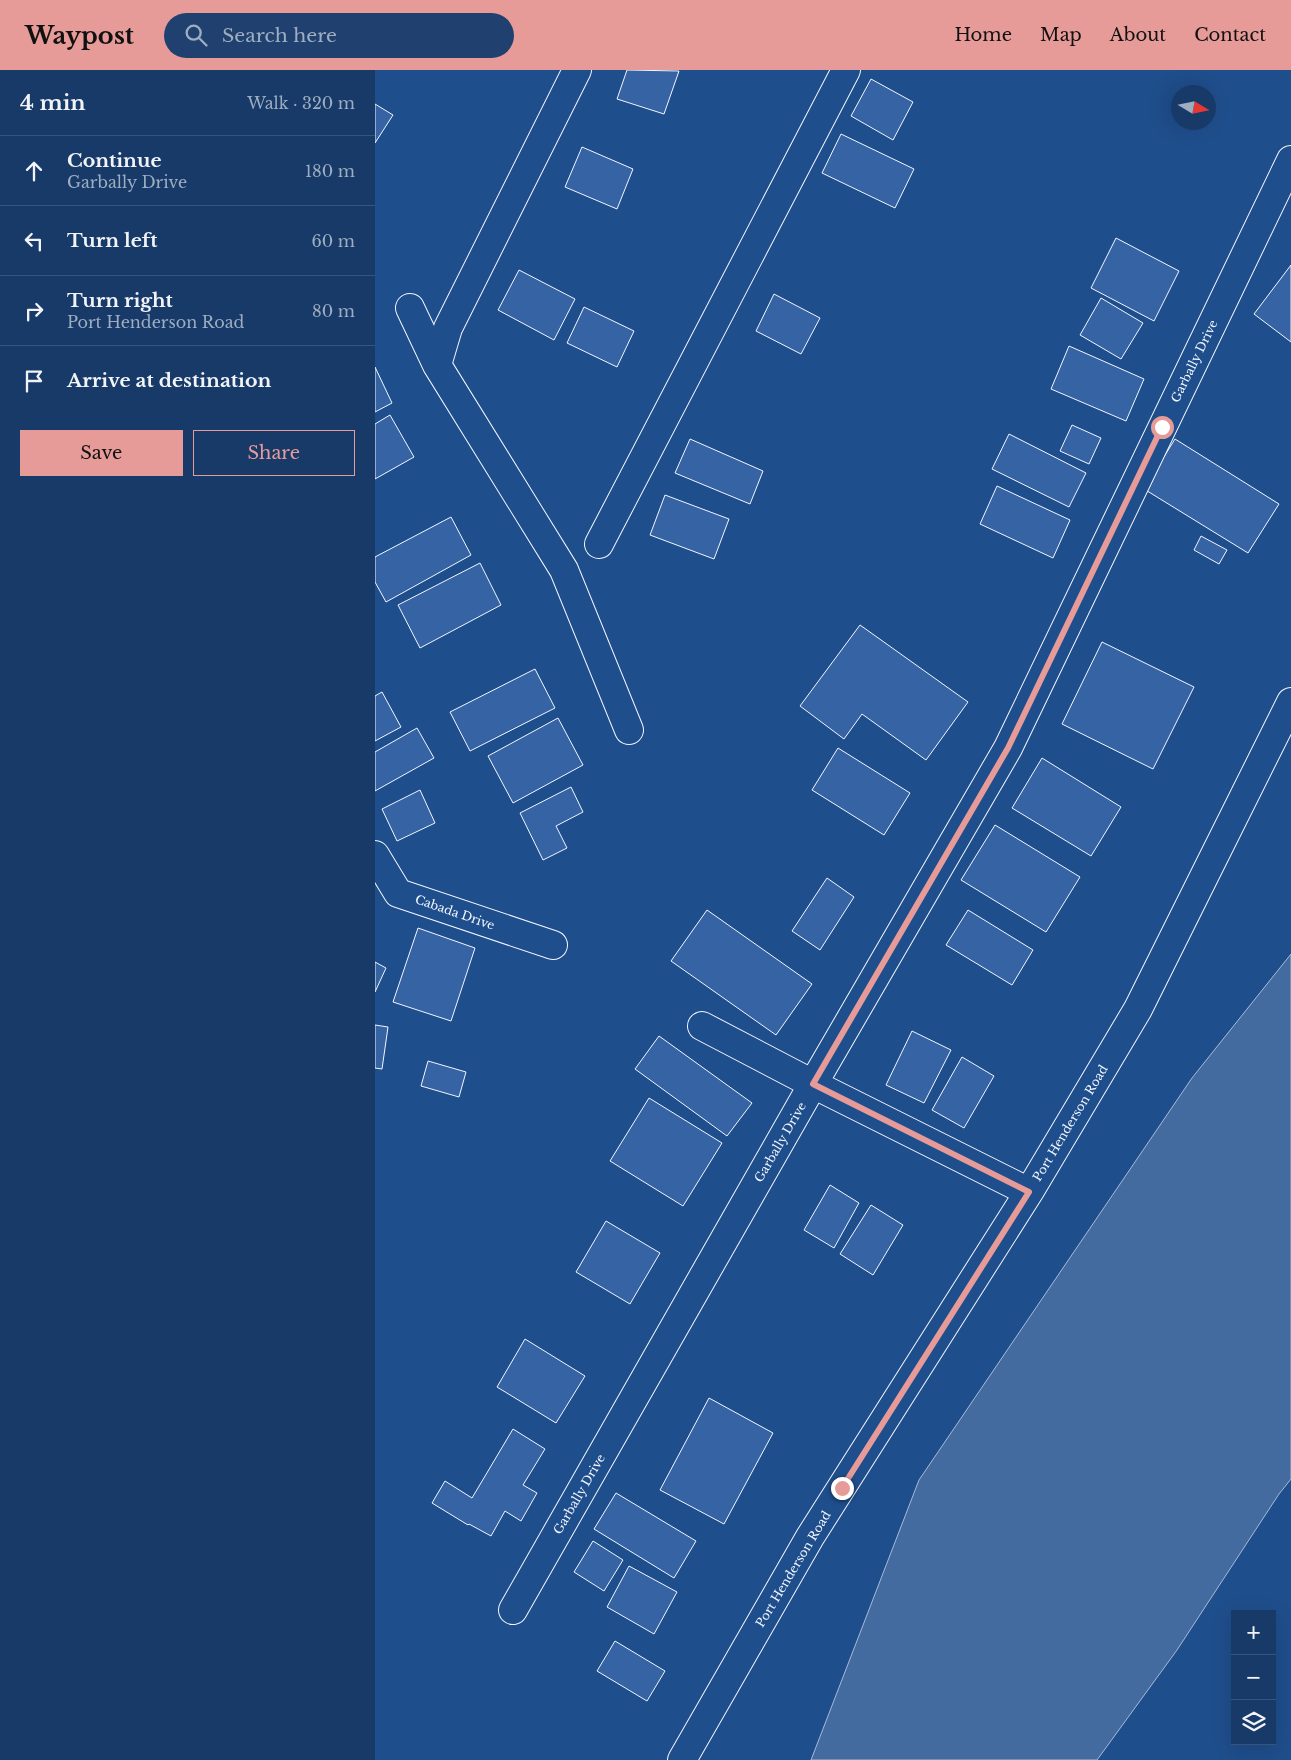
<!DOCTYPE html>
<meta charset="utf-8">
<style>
body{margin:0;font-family:"Libre Baskerville",serif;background:#20416f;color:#f1f3f6}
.controls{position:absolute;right:15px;bottom:15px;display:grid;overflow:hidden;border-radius:0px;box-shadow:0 5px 20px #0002}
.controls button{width:45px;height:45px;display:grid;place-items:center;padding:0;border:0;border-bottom:1px solid #36547d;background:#173a69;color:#f1f3f6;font:25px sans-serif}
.compass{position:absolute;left:796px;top:15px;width:45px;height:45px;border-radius:50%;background:#173a69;box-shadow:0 5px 20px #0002;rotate:100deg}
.stop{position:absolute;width:15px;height:15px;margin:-11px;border:4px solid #e69b98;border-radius:50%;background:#fff}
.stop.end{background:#e69b98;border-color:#fff;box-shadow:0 1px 5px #0008}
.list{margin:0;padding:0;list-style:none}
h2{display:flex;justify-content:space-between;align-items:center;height:65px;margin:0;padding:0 20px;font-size:21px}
h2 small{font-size:16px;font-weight:400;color:#9eadc0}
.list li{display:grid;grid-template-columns:32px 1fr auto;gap:15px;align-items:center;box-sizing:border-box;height:70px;padding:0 20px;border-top:1px solid #36547d}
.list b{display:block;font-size:19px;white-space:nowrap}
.list p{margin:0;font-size:16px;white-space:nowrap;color:#9eadc0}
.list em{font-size:16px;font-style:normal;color:#9eadc0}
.actions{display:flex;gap:10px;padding:15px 20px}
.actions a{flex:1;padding:11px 0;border:1px solid #e69b98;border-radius:0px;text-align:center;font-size:18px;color:#e69b98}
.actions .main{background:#e69b98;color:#111}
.icon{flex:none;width:28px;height:28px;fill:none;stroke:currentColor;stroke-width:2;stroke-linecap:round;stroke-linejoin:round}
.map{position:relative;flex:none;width:916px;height:1690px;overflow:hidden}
header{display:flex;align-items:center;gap:30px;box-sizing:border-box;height:70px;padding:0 25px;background:#e69b98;color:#111}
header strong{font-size:24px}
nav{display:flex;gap:28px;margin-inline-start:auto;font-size:18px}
.search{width:350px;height:45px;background:#20416f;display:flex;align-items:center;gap:12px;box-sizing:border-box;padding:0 18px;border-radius:28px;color:#9eadc0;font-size:19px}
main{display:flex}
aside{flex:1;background:#173a69}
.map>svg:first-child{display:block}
</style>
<header>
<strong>Waypost</strong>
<div class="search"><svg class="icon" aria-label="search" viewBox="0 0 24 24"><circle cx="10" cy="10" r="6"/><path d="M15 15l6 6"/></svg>Search here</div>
<nav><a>Home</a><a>Map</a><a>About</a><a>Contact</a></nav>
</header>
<main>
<aside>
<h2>4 min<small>Walk · 320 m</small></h2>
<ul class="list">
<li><svg class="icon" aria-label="ahead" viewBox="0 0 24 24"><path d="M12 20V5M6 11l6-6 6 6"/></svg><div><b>Continue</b><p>Garbally Drive</p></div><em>180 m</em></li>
<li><svg class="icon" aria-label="left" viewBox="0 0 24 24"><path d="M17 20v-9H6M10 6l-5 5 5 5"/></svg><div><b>Turn left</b></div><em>60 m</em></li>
<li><svg class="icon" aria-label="right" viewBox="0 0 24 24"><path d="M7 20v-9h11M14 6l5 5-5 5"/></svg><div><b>Turn right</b><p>Port Henderson Road</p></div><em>80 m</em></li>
<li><svg class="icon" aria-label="arrive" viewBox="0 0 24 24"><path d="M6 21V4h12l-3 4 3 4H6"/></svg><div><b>Arrive at destination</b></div></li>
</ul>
<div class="actions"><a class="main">Save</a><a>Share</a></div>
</aside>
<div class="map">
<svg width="916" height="1690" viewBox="0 0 916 1690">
<rect width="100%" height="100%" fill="#1f4e8c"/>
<path fill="#446ba0" stroke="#a8bbd7" d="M916,884V1409L904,1424L802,1580L722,1690H436L544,1410L817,1008Z"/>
<path fill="#3563a3" stroke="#f2f6ff" d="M252,0L304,1L289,44L242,29Z
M496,9L538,32L518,70L476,46Z
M0,34L18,45L0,73Z
M466,64L539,99L520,138L447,103Z
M207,77L258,99L242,139L190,117Z
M741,168L804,201L779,251L716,218Z
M916,195V272L879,244Z
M144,200L200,229L179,270L123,240Z
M399,224L445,248L426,284L381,261Z
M726,228L768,253L746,289L705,265Z
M209,237L259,261L242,297L192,273Z
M694,276L769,309L751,351L676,319Z
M0,297L17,333L0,342Z
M15,345L39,387L0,409V354Z
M697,355L726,368L714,394L685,381Z
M634,364L711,403L694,437L617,399Z
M315,369L388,401L375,434L300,403Z
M800,369L904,434L873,483L769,419Z
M622,416L695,450L678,488L605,454Z
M290,425L354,449L339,489L275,465Z
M76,447L96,485L11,532L0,512V487Z
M826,466L852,480L844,494L819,480Z
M105,493L126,535L45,578L23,535Z
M485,555L593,632L551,690L487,644L469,669L425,636Z
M727,572L819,617L778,699L687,654Z
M160,599L180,638L95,681L75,642Z
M7,622L26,657L0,671V626Z
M183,648L208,695L138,733L113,686Z
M42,658L59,688L0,721V682Z
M463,678L535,723L509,765L437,720Z
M667,688L746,737L716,786L637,738Z
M196,717L208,742L181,756L192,778L168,790L145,743Z
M45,720L60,753L22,771L7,739Z
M620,755L705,807L671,862L586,810Z
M452,808L479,827L445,880L417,861Z
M332,840L437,914L401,965L296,891Z
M593,840L658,880L637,915L571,875Z
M43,858L100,878L76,951L18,932Z
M0,892L11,898L0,922Z
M0,955L13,957L7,999L0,998Z
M537,961L576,980L549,1033L511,1015Z
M284,966L377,1033L352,1066L260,999Z
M587,987L619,1006L589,1058L557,1040Z
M53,991L91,1002L84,1027L46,1016Z
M274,1028L347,1073L308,1136L235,1091Z
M455,1115L484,1133L459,1178L429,1160Z
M496,1135L528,1155L498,1205L465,1184Z
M231,1151L285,1183L255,1234L201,1202Z
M150,1269L210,1306L181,1353L122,1317Z
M334,1328L398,1363L349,1454L285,1420Z
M138,1359L170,1379L148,1415L162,1423L146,1451L130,1441L116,1466L94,1454L93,1455L57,1433L70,1411L97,1428Z
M241,1423L321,1471L299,1508L219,1459Z
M218,1471L248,1490L229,1521L199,1502Z
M254,1496L302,1522L279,1564L232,1537Z
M240,1571L290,1601L272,1631L222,1601Z"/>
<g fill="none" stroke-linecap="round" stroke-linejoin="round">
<g stroke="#f2f6ff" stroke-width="30">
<path id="minor" d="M35,238L62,295L189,500L254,660
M62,295L73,258L202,0
M224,474L471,0
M0,785L23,823L178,875
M327,956L438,1014L654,1122
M138,1540L438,1014L633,678L916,90
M307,1690L435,1467L654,1122L763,939L916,632"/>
</g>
<use href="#minor" stroke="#1f4e8c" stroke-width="28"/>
</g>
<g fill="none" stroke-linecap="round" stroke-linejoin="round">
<path stroke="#e69b98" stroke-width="6" d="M467,1418L654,1122L438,1014L633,678L787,357"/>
</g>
<g text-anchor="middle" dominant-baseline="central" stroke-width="4" stroke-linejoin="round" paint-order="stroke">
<g font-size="12" fill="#f2f6ff" stroke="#1f4e8c">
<text transform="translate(819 291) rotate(-64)">Garbally Drive</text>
<text transform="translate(80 842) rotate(19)">Cabada Drive</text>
<text transform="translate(695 1053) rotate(-59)">Port Henderson Road</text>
<text transform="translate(405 1072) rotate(-60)">Garbally Drive</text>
<text transform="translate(204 1424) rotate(-60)">Garbally Drive</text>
<text transform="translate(418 1499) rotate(-59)">Port Henderson Road</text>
</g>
</g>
</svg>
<div class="controls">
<button>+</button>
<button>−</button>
<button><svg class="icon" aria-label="layers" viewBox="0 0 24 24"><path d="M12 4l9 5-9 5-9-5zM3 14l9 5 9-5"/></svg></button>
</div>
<svg class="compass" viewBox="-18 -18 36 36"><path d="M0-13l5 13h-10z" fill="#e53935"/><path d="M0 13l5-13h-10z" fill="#9eadc0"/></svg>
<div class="stop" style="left:787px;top:357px"></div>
<div class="stop end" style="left:467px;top:1418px"></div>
</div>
</main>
